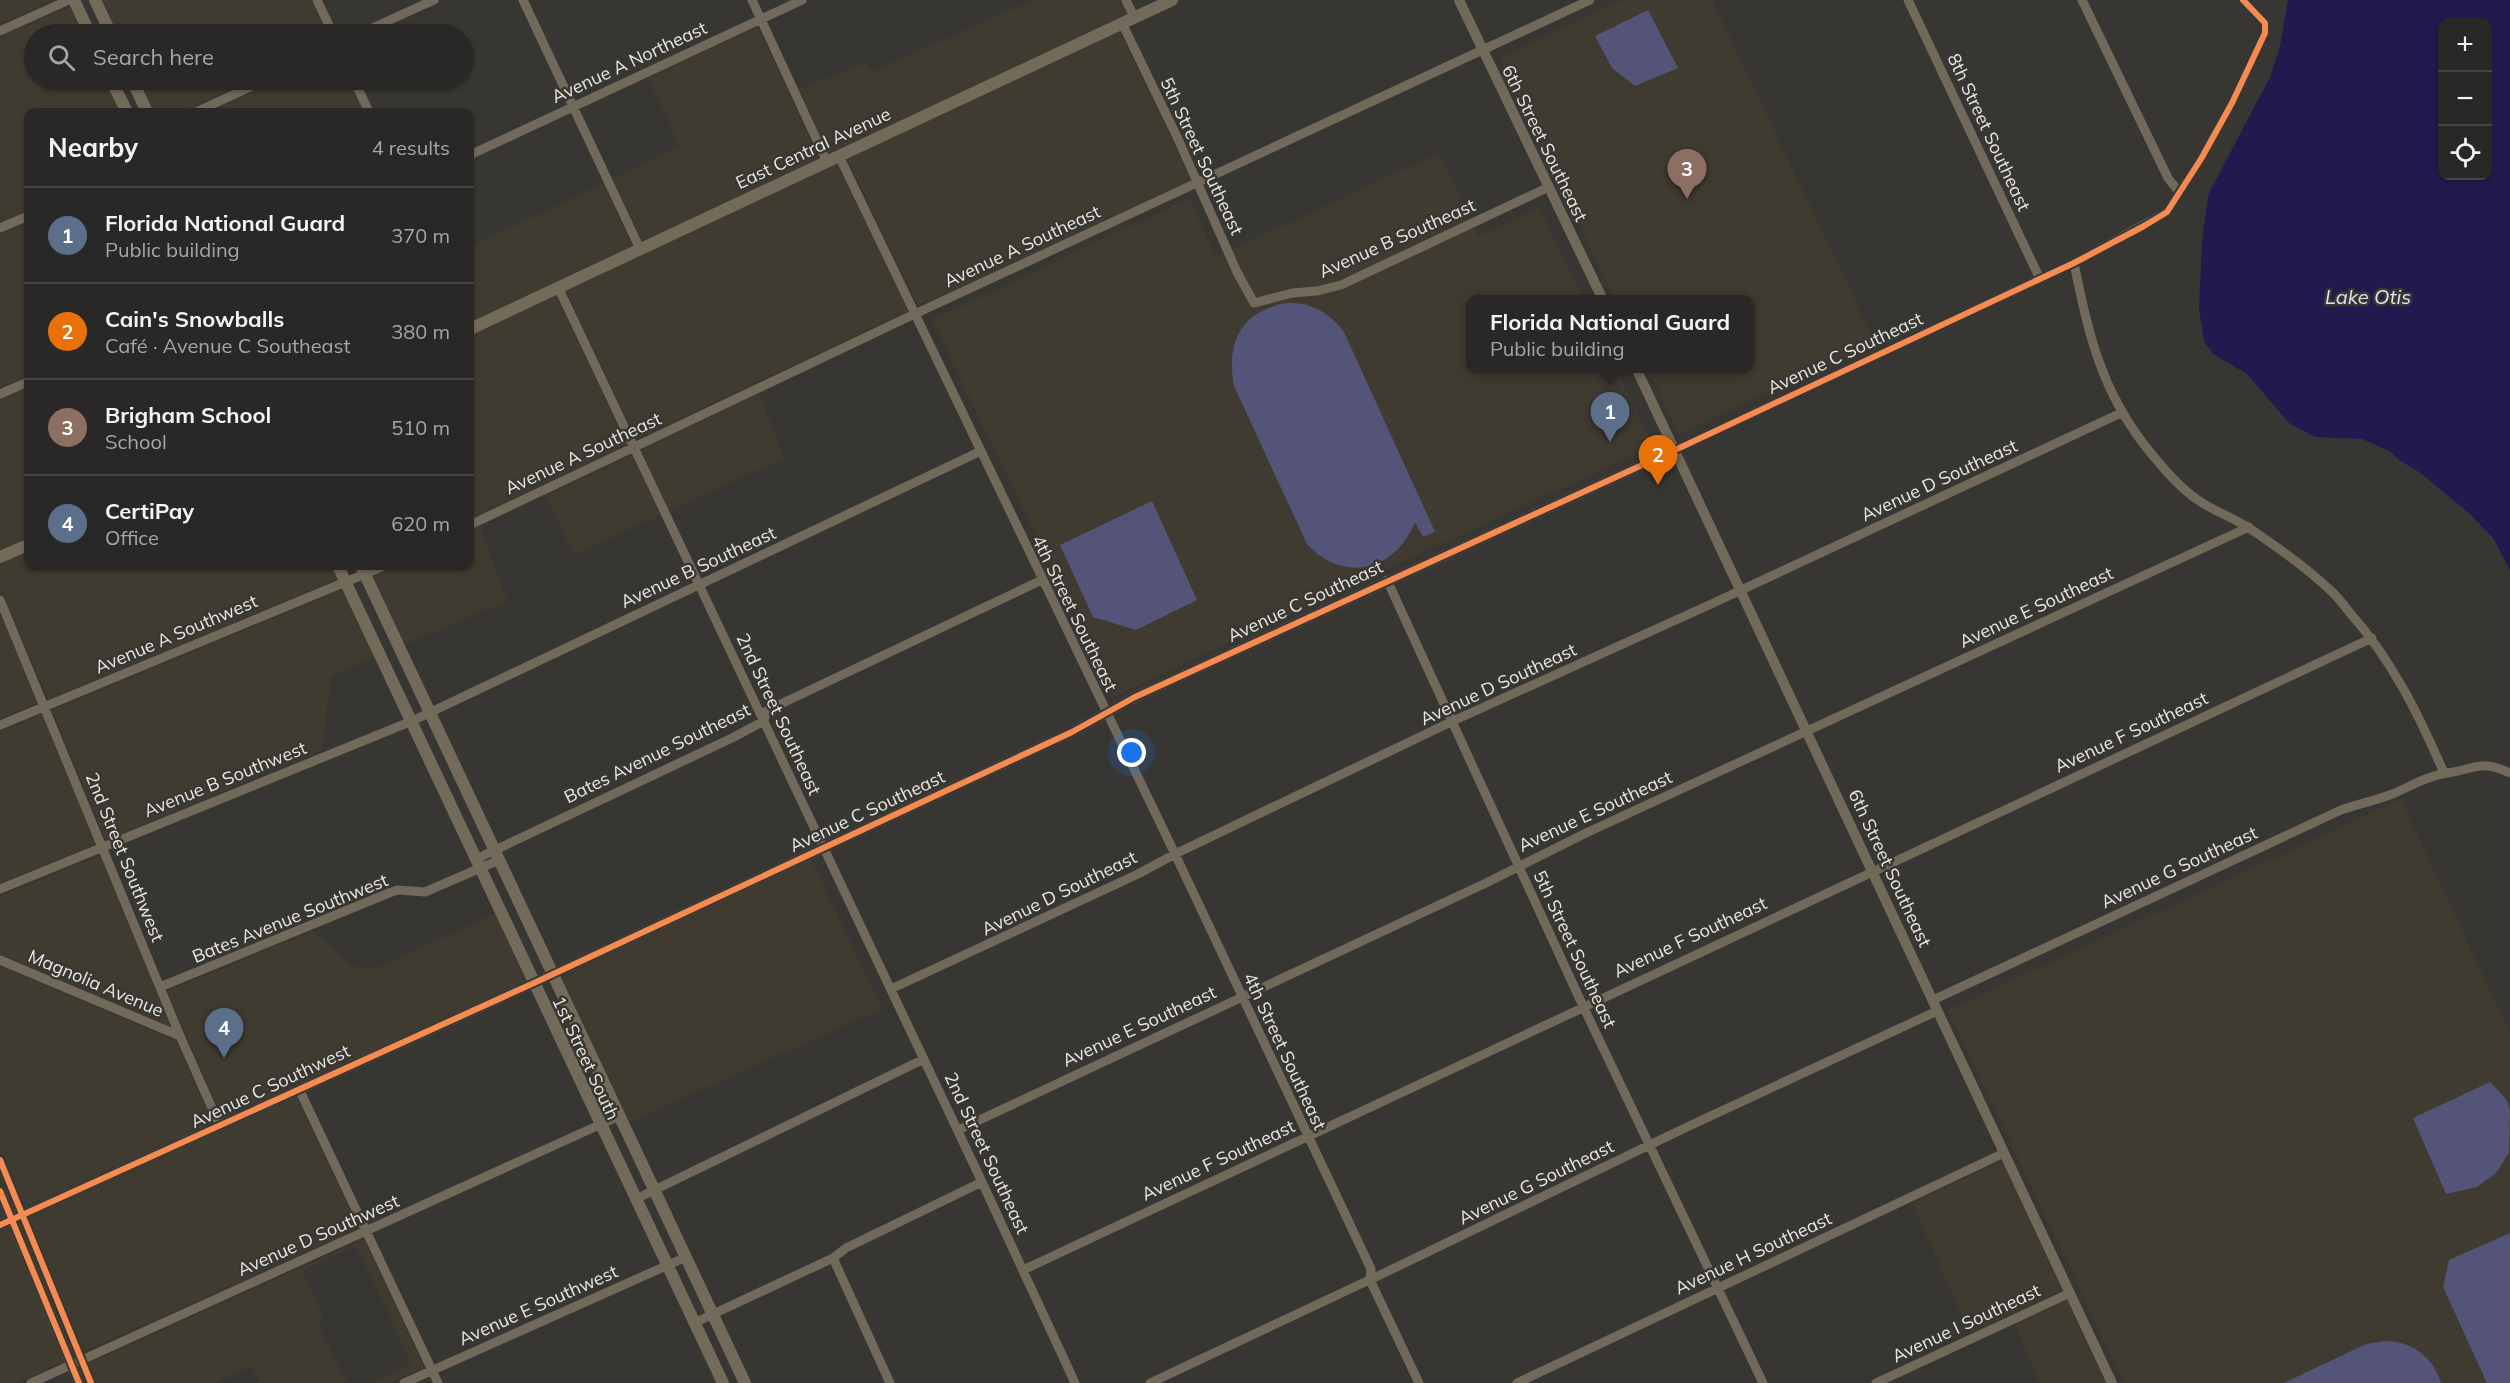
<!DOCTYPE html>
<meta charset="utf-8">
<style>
body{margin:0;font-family:Mulish,sans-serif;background:#32302e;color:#f1f3f6}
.controls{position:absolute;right:18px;top:18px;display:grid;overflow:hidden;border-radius:12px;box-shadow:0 2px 4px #0004}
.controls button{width:54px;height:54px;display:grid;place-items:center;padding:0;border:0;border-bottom:2px solid #464443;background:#2a2826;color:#f1f3f6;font:30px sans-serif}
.you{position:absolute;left:1132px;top:753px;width:21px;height:21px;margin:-15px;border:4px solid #fff;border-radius:50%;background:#1a73e8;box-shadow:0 0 0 9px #1a73e833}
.badge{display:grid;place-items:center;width:39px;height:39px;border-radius:50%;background:#bca0f2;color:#fff;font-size:20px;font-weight:700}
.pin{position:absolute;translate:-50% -50px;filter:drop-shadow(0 2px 3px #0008)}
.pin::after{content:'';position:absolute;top:32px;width:21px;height:18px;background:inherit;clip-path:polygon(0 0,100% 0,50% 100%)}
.popup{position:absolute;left:1466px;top:295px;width:288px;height:78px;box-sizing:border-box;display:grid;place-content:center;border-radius:12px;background:#2a2826;filter:drop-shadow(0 2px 4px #0005);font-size:20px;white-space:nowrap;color:#a5a6a7}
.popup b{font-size:22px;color:#f1f3f6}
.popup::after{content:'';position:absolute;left:50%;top:100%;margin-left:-12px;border:12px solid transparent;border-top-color:#2a2826}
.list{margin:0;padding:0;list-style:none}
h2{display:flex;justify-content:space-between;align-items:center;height:78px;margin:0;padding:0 24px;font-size:26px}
h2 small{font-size:20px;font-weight:400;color:#a5a6a7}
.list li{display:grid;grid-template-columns:39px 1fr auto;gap:18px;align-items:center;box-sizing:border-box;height:96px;padding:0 24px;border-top:2px solid #464443}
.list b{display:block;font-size:22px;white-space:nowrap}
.list p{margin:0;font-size:20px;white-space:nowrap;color:#a5a6a7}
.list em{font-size:20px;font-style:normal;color:#a5a6a7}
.icon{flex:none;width:33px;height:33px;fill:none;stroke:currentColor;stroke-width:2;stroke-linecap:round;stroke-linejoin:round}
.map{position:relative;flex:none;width:2510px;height:1383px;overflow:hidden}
.search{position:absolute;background:#2a2826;box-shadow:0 2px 4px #0004;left:24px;top:24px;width:450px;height:66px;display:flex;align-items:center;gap:15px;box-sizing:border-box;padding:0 21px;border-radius:33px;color:#a5a6a7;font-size:22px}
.panel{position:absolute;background:#2a2826;box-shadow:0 2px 4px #0004;left:24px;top:108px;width:450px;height:462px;border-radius:12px}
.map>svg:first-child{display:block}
</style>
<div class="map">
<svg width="2510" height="1383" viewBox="0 0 2510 1383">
<rect width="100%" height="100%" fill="#383633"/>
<path fill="#403b31" d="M0,0H53L0,24Z
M101,0H311L327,34H117Z
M1032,0H1121L1127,14L829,154L799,89L865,63L874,71Z
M1622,0H1712L1875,342L1679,434L1648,369L1750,368V300L1615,299L1500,57Z
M71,6L85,34H34V80H106L121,112H28V210L0,222V37Z
M758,27L819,158L642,241L613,179L680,146L647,78Z
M1120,31L1191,180L918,306L847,159Z
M137,80H251L182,112H153Z
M279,80H348L363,112H210Z
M1439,153L1478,236L1539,207L1583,299L1470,300V368L1616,369L1653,446L1114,696L932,320L1189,198L1216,257Z
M837,163L908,311L636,439L566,291Z
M603,183L632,246L472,321L470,316V247Z
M28,223V376L0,387V234Z
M556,295L627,444L470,518V336Z
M28,389V538L0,550V400Z
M759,394L784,458L670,511L641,450Z
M632,455L661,515L574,555L546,496L544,497Z
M480,526L507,601L404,645L373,577L398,566H470V531Z
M28,551V566H332L338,579L48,699L0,587V563Z
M343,589L375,657L331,676L322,750L106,840L52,710Z
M0,614L38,703L0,719Z
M43,714L96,844L0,883V732Z
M2401,799L2510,1034V1383H2124L1948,1010Z
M101,855L170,1026L0,954V896Z
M811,859L882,1009L628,1123L560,978Z
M496,913L527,980L222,1118L167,991L313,931L352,966L375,969Z
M0,966L176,1041L213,1123L14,1211L0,1177Z
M297,1097L359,1228L74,1356L19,1223Z
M2002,1161L2062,1290L1970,1333L1912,1203Z
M9,1227L65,1361L17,1383H0V1231Z
M364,1239L424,1367L390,1383H371L409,1365L411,1362L357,1248L354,1247L306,1269L303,1273L323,1317L319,1320V1325L347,1383H259L251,1366L217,1383H85L79,1368Z
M2067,1301L2106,1383H2040L2015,1325Z"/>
<path fill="#545478" d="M1648,10L1678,68L1635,86L1612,68L1595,36Z
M1286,303C1311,302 1329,312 1344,332L1435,532L1423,537L1415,522C1396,571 1343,584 1307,544L1234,386C1226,343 1240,312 1286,303Z
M1152,501L1197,600L1136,630L1093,617L1060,545Z
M2490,1082L2506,1099L2510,1109L2509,1153L2496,1173L2477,1187L2446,1194L2413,1118Z
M2510,1233V1383H2487L2443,1287L2449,1260Z
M2384,1341C2411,1341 2433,1356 2441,1383H2284L2366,1344Z"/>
<path fill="#211a4e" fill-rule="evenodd" d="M2288,0H2510V570L2493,538L2469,513L2419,472L2399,460L2389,451L2362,439L2315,437L2289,423L2247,374L2213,354L2204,341L2199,309L2202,242L2208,195L2270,77L2280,46ZM2442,22H2488V176H2442Z"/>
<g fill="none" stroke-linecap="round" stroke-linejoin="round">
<path stroke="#716a5a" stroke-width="9" d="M317,0L333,34
M523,0L640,249
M752,0L827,162
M1126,0L1134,17
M1908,0L2040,279
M2082,0L2168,178L2179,192
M1122,23L1178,139L1237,272L1254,303L1292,293L1317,291L1341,285L1549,187
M0,31L69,0
M359,34L434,0
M354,80L369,112
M196,112L265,80
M470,155L802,0
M839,156L1175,854L1371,1269L1370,1280L1419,1383
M0,228L28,216
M2074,263C2090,343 2105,403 2161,465C2172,478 2186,493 2201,502C2216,512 2234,518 2249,528C2276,546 2305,567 2329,589C2337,596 2344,605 2350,613C2392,660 2419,715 2444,773
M558,287L982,1182L1075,1383
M0,394L28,382
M1675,450L2074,263L2167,212L2201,159L2232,103L2265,33V23L2243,0
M470,525L904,319L1590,0
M1387,580L1583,1006L1763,1383
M0,600L180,1036L220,1126
M0,725L384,566
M476,859L732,738L764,721L766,711L1042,580
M0,889L412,721L981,451
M0,960L180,1036
M160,987L389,893L397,890L425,892L499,860
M891,989L1138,874L1175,854L1453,721L1709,605L2121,413
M1933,1000L2341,810C2359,804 2377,800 2395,793C2415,784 2425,777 2447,773C2476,769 2480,759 2510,773
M299,1089L438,1383
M958,1130L1486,883L1586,833L2249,527
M636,1199L924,1059
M833,1258L890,1383
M1023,1270L2372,638
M694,1323L833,1258L846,1248L982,1182
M31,1383L619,1116
M404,1383L686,1257
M1150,1383L1380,1275L1687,1127L1937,1011
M1517,1383L2004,1153
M1876,1383L2070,1293"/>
<path stroke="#716a5a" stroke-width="10" d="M1459,0L1603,300
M1636,368L2112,1383
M0,1191L79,1383
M0,1225L534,983L1072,732L1135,697L1675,450"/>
<path stroke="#736b5a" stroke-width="12" d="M74,0L90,34
M95,0L111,34
M111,80L127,112
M132,80L147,112
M470,329L1172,0
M0,557L28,545
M338,566L723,1383
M361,566L745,1383"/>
<g stroke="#393732" stroke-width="10">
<path id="cycleway" d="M0,1160L91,1383
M0,1191L79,1383
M0,1225L534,983L1072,732L1135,697L1675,450L2074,263L2144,226L2167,212L2201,159L2232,103L2265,33V23L2243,0"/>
</g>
<use href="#cycleway" stroke="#f68b52" stroke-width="6"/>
</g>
<g text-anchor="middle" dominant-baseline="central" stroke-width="5" stroke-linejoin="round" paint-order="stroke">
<g font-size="18" fill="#e9e7e4" stroke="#393732">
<text transform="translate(629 62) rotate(-25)">Avenue A Northeast</text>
<text transform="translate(1989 132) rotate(65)">8th Street Southeast</text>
<text transform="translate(1545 143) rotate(64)">6th Street Southeast</text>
<text transform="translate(813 148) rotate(-25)">East Central Avenue</text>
<text transform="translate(1202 156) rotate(65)">5th Street Southeast</text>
<text transform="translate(1397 238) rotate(-24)">Avenue B Southeast</text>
<text transform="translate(1022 246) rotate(-25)">Avenue A Southeast</text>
<text transform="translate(1845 353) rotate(-25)">Avenue C Southeast</text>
<text transform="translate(583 453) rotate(-25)">Avenue A Southeast</text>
<text transform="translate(1939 480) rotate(-25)">Avenue D Southeast</text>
<text transform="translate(698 567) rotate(-25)">Avenue B Southeast</text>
<text transform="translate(1305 601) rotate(-25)">Avenue C Southeast</text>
<text transform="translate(2036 607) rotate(-25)">Avenue E Southeast</text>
<text transform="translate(1075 613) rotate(64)">4th Street Southeast</text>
<text transform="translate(176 634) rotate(-23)">Avenue A Southwest</text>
<text transform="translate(1498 684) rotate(-25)">Avenue D Southeast</text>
<text transform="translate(779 714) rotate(65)">2nd Street Southeast</text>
<text transform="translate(2131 732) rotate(-25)">Avenue F Southeast</text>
<text transform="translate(657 753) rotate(-26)">Bates Avenue Southeast</text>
<text transform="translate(225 779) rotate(-22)">Avenue B Southwest</text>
<text transform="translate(867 811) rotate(-25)">Avenue C Southeast</text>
<text transform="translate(1595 811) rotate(-25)">Avenue E Southeast</text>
<text transform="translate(125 857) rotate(68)">2nd Street Southwest</text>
<text transform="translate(2179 867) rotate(-25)">Avenue G Southeast</text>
<text transform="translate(1890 868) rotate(65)">6th Street Southeast</text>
<text transform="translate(1059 893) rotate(-26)">Avenue D Southeast</text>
<text transform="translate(290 918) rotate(-22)">Bates Avenue Southwest</text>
<text transform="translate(1690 937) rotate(-25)">Avenue F Southeast</text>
<text transform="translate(1575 949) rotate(65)">5th Street Southeast</text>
<text transform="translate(96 983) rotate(23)">Magnolia Avenue</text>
<text transform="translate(1139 1026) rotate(-25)">Avenue E Southeast</text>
<text transform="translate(1285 1051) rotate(65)">4th Street Southeast</text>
<text transform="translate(586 1058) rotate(65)">1st Street South</text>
<text transform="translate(270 1086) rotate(-25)">Avenue C Southwest</text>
<text transform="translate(987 1153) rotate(65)">2nd Street Southeast</text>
<text transform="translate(1218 1160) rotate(-25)">Avenue F Southeast</text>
<text transform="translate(1536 1182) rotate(-26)">Avenue G Southeast</text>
<text transform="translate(318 1235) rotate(-24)">Avenue D Southwest</text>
<text transform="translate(1753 1253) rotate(-25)">Avenue H Southeast</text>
<text transform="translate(538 1305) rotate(-24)">Avenue E Southwest</text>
<text transform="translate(1966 1323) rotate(-25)">Avenue I Southeast</text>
</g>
<g font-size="20" font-style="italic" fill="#dfe1f4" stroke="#393732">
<text x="2368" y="296">Lake Otis</text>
</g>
</g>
</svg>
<div class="controls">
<button>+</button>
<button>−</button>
<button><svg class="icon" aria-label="locate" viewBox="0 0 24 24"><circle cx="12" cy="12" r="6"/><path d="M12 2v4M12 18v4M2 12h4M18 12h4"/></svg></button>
</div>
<div class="you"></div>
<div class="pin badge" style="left:1610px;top:442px;background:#5c6f8a">1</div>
<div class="popup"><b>Florida National Guard</b>Public building</div>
<div class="pin badge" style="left:1658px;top:485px;background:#e8710a">2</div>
<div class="pin badge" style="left:1687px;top:199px;background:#8d6e63">3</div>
<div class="pin badge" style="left:224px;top:1058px;background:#5c6f8a">4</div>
<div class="search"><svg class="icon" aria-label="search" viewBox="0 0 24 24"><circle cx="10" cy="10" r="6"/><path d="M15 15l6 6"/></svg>Search here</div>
<section class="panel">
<h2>Nearby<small>4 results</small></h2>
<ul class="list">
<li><span class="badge" style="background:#5c6f8a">1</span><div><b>Florida National Guard</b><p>Public building</p></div><em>370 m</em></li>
<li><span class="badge" style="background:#e8710a">2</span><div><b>Cain's Snowballs</b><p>Café · Avenue C Southeast</p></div><em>380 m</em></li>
<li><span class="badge" style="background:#8d6e63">3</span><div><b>Brigham School</b><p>School</p></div><em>510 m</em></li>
<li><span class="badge" style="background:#5c6f8a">4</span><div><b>CertiPay</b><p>Office</p></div><em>620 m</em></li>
</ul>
</section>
</div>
